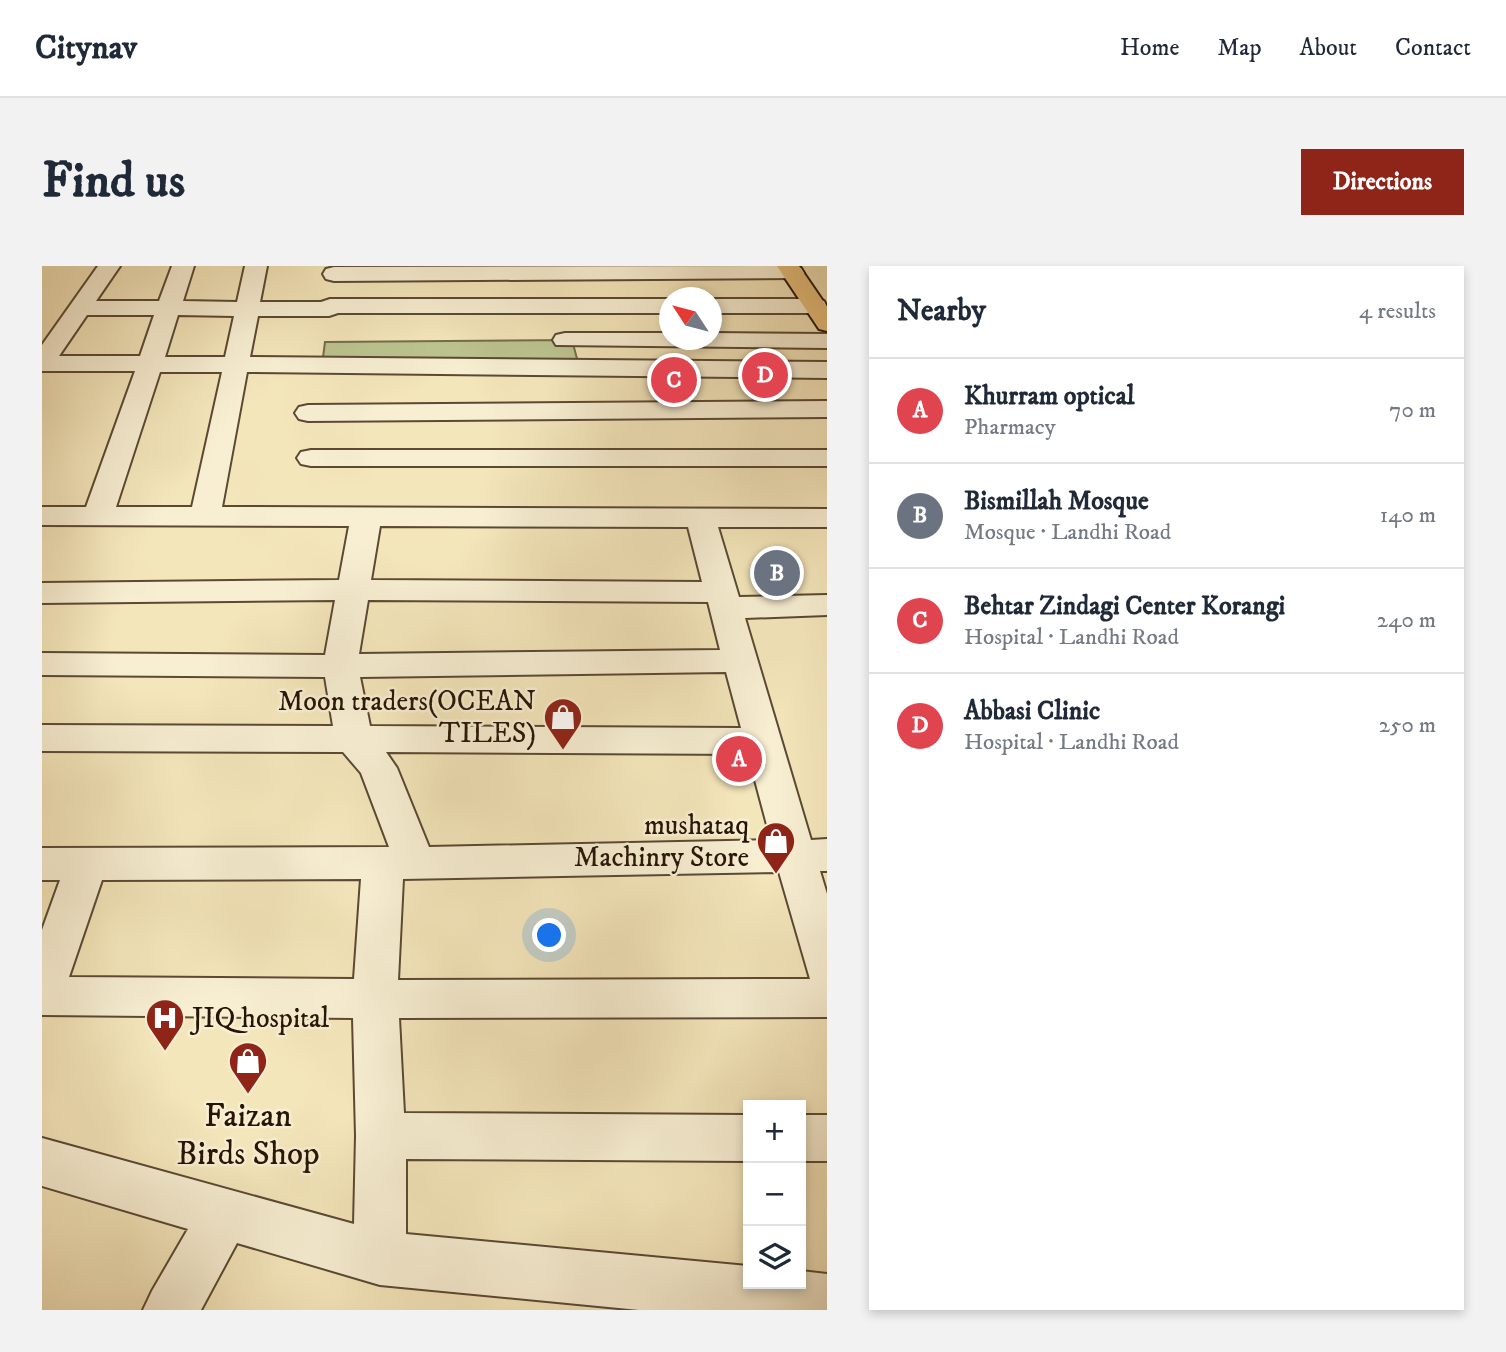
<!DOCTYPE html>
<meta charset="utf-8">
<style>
body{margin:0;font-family:"IM FELL DW Pica",serif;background:#f2f2f3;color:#1f2937}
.controls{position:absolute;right:21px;bottom:21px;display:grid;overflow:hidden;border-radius:0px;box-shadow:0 4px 10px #0003}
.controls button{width:63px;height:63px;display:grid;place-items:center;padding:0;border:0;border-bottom:2px solid #e0e1e3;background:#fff;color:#1f2937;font:35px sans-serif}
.compass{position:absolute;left:617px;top:21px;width:63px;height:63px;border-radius:50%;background:#fff;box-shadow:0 4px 10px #0003;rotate:306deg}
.you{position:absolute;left:508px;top:670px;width:24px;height:24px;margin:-18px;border:5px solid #fff;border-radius:50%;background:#1a73e8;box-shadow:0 0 0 10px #1a73e833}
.badge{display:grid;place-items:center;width:46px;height:46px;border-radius:50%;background:#8f2418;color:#fff;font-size:23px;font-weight:700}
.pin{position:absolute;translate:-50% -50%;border:4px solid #fff;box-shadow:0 2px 7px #0006}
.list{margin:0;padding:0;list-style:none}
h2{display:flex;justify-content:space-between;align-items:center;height:91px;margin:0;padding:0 28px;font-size:30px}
h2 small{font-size:23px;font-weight:400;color:#747a83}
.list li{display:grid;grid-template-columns:46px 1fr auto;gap:21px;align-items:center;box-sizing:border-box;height:105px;padding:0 28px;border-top:2px solid #e0e1e3}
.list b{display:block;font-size:26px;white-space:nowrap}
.list p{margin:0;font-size:23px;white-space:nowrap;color:#747a83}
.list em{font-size:23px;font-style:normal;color:#747a83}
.icon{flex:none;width:38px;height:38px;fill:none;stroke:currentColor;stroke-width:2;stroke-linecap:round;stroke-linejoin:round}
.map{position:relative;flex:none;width:785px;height:1044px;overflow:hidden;border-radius:0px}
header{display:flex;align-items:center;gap:42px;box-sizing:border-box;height:98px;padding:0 35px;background:#fff;border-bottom:2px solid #e0e1e3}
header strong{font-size:33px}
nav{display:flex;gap:38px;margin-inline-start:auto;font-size:24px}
.intro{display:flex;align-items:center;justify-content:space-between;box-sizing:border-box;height:168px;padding:0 42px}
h1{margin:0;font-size:49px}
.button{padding:18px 32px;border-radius:0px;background:#8f2418;color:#fff;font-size:24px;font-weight:700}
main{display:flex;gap:42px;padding:0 42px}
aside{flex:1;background:#fff;border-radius:0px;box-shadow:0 4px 10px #0003}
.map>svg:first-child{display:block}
</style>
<header>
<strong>Citynav</strong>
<nav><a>Home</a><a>Map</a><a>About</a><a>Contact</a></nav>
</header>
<div class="intro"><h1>Find us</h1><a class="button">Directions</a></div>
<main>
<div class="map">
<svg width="785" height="1044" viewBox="0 0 785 1044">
<rect width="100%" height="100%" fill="#f4e6bb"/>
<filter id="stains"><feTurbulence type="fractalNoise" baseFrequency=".00286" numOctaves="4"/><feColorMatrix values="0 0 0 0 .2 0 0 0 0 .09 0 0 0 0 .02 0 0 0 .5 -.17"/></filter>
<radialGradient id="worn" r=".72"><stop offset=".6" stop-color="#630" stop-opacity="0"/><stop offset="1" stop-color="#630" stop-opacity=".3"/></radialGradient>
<path fill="#bcc590" stroke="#726d4b" stroke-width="2" d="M530,74L537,100L280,99L283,76Z"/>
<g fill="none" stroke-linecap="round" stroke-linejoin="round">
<g stroke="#5a4933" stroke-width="4">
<path id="minor" d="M56,0H78L54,35H117L130,0H152L141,35L195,36L203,0H225L218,36H279L288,33H628V47H296L287,50H216L208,91L785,96V112L205,106L180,241L785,243V261H676L697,331L785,329V349L703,352L769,574L785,573V605H778L785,628V751L357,752L362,847L706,849V895L364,893V968L706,1000V1018H759V1005L785,1008V1044H597L338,1019L195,977L159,1044H101L110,1025L146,963L0,920V872L312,958L314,870L311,752L0,749V664L18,614H0V582L347,581L319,507L301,486L0,485V459L291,460L283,411L0,409V387L283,389L293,334L0,337V317L297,314L307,260L0,259V241H44L93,105H0V79ZM45,49H112L98,90H17ZM136,49L192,50L183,91H123ZM118,106H180L150,241H74ZM338,260L646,261L660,316L329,314ZM326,334L666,336L678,384L317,388ZM684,406L699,462L328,460L318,411ZM344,486L706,488L729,574L387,581L355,502ZM737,606L768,713L356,714L361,613ZM319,613L312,713L27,711L60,614Z
M751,0L759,2L762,7L759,12L292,15L284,13L281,8L284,3L292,1Z
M670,33H774L782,35L785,41L782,45L774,47H670Z
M523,67H628V74H670V67L785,68V82L514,79L511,74L514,69Z
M785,135V151L266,155L257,153L253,147L257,141L266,139Z
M269,184H785V200H269L259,198L255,192L259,186Z
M759,849H785V895H759Z"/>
</g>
<g stroke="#271506" stroke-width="4">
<path id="major" d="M735,0H757L785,41V65L777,63Z"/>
</g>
<use href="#minor" fill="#f8efd3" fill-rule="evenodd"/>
<use href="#major" fill="#eac37e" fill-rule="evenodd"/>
</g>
<defs>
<g id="shop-pin" transform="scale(2.0125)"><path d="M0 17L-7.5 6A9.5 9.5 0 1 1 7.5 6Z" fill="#8f2418" stroke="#f8efd3"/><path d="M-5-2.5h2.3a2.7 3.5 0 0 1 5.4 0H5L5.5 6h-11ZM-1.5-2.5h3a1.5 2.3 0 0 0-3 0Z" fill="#fff"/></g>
<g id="hospital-pin" transform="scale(2.0125)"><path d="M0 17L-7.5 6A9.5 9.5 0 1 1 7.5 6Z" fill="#8f2418" stroke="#f8efd3"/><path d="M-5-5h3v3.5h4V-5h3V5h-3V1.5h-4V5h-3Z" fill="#fff"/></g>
</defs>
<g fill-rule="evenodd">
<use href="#shop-pin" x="521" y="451"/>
<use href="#shop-pin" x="734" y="575"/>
<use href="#hospital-pin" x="123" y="752"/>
<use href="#shop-pin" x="206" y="795"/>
</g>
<g text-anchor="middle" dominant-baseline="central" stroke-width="5" stroke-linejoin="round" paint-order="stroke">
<g font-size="28" fill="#271506" stroke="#f8efd3" text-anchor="end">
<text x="494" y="435">Moon traders(OCEAN<tspan x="494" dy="32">TILES)</tspan></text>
<text x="707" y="559">mushataq<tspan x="707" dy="32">Machinry Store</tspan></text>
<text x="150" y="752" text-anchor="start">JIQ hospital</text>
</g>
<g font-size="33" fill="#271506" stroke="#f8efd3">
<text x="206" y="850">Faizan<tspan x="206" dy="38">Birds Shop</tspan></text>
</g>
</g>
<rect width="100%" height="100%" filter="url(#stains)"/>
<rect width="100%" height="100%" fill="url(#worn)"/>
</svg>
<div class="controls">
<button>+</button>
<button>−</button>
<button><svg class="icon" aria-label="layers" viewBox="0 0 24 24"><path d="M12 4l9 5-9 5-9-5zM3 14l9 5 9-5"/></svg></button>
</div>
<svg class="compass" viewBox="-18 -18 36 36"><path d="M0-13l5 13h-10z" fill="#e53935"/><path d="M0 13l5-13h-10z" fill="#747a83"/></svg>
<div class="you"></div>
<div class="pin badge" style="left:697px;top:493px;background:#e0444e">A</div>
<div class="pin badge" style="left:735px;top:307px;background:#6b7280">B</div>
<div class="pin badge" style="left:632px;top:114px;background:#e0444e">C</div>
<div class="pin badge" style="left:723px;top:109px;background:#e0444e">D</div>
</div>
<aside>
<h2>Nearby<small>4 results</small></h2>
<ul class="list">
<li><span class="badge" style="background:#e0444e">A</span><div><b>Khurram optical</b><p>Pharmacy</p></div><em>70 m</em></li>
<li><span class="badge" style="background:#6b7280">B</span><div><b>Bismillah Mosque</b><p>Mosque · Landhi Road</p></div><em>140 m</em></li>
<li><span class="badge" style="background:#e0444e">C</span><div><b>Behtar Zindagi Center Korangi</b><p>Hospital · Landhi Road</p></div><em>240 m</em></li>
<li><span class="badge" style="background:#e0444e">D</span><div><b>Abbasi Clinic</b><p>Hospital · Landhi Road</p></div><em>250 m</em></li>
</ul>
</aside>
</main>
